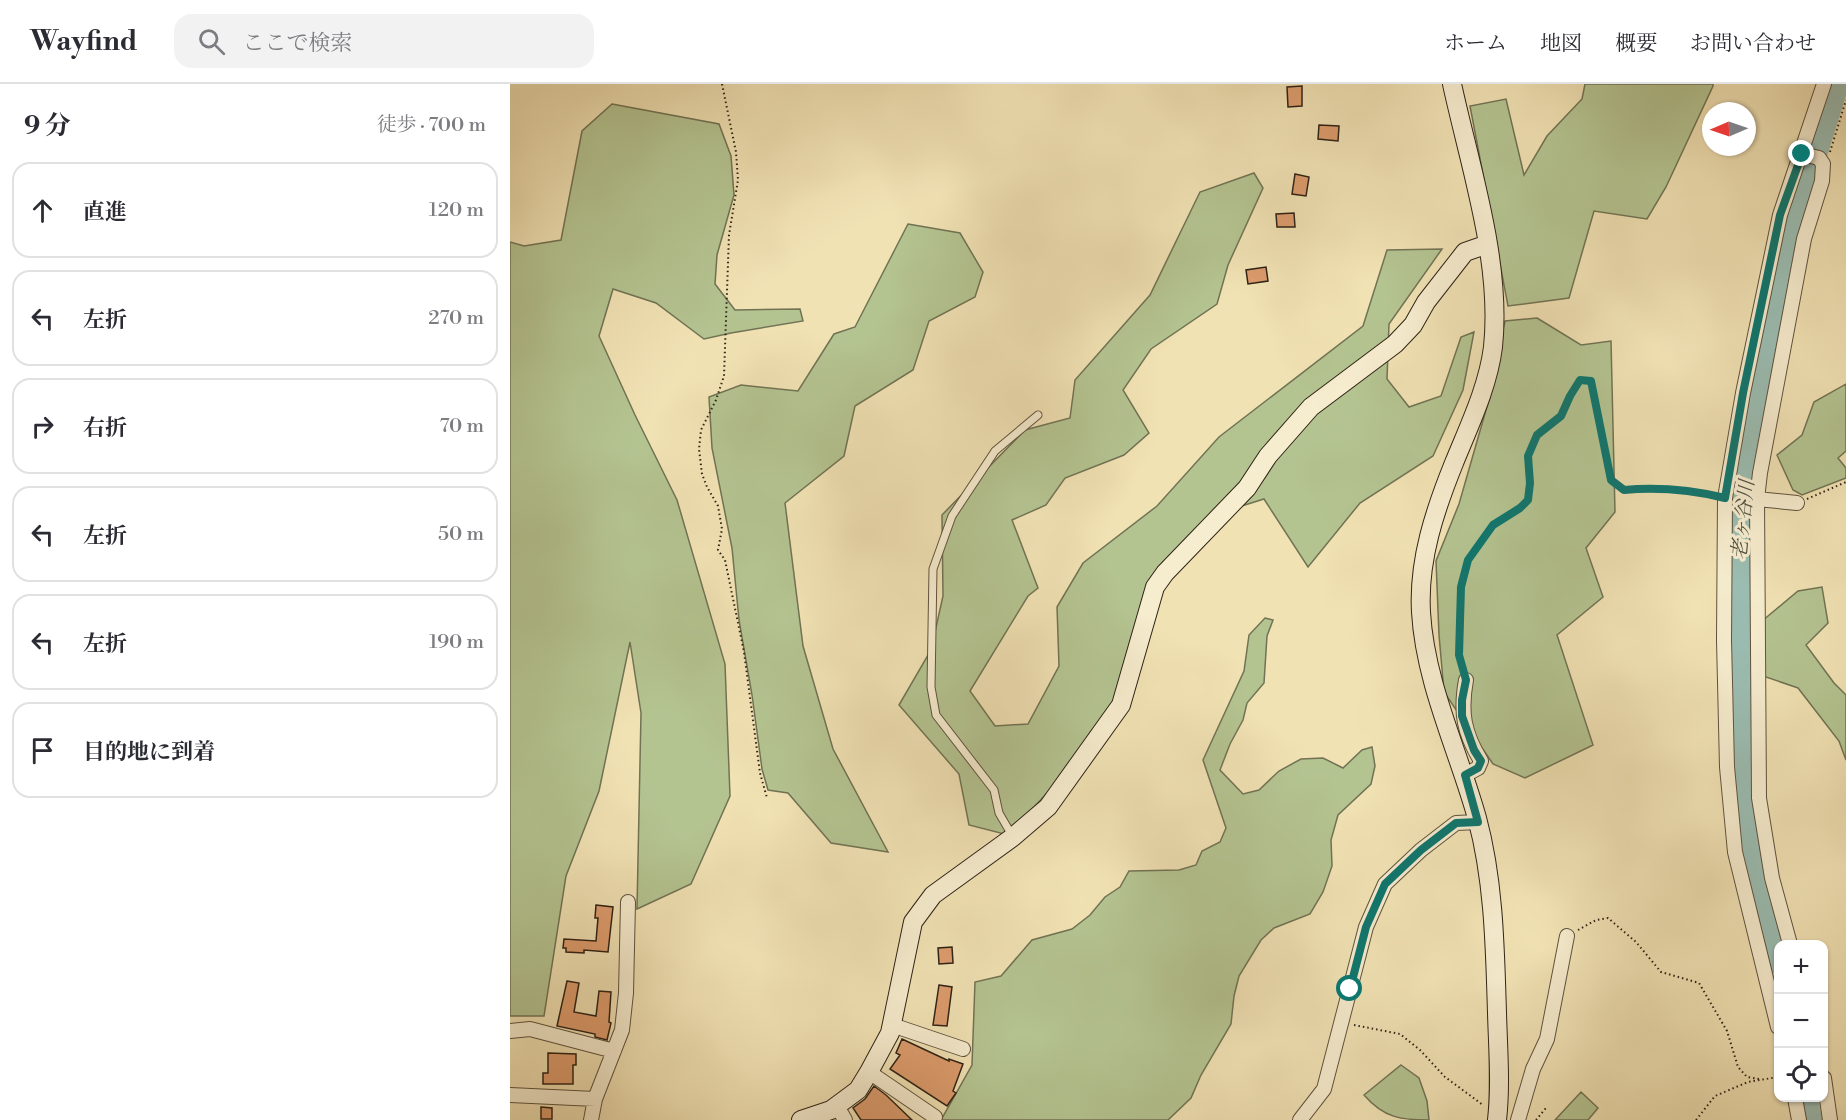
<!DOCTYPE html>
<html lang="ja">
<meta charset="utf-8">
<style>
body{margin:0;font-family:"Libre Bodoni","Noto Serif JP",serif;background:#f2f2f3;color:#2b2b33}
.controls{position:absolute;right:18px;bottom:18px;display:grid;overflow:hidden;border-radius:12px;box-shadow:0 2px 4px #0004}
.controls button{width:54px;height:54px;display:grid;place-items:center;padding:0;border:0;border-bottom:2px solid #e1e1e2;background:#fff;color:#2b2b33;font:30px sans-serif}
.compass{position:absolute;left:1192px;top:18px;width:54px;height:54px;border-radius:50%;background:#fff;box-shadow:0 2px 4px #0004;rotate:268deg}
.stop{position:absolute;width:18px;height:18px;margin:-14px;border:4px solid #0f766e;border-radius:50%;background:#fff}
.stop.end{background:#0f766e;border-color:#fff;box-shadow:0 2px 6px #0008}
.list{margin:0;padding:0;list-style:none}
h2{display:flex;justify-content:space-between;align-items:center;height:78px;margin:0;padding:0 24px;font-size:26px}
h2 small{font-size:20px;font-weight:400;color:#7c7c81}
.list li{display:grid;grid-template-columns:39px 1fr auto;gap:18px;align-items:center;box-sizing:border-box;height:96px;margin:0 12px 12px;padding:0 12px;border:2px solid #e1e1e2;border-radius:18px}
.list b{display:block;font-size:22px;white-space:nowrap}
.list em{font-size:20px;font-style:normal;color:#7c7c81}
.icon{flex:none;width:33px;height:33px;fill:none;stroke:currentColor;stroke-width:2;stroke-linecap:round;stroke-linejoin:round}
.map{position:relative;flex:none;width:1336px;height:1036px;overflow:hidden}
header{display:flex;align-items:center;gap:36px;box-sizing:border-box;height:84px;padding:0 30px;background:#fff;border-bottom:2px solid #e1e1e2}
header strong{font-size:28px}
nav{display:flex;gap:33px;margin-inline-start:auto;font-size:21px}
.search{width:420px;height:54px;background:#f2f2f3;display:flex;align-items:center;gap:15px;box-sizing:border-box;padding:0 21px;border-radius:18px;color:#7c7c81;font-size:22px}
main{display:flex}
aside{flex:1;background:#fff}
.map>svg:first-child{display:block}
</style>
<header>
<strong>Wayfind</strong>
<div class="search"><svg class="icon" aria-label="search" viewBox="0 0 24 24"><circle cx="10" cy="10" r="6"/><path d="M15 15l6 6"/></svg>ここで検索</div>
<nav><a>ホーム</a><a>地図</a><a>概要</a><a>お問い合わせ</a></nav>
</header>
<main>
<aside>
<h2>9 分<small>徒歩 · 700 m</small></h2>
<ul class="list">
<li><svg class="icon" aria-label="ahead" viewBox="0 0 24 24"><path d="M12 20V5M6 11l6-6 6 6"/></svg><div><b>直進</b></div><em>120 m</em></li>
<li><svg class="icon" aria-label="left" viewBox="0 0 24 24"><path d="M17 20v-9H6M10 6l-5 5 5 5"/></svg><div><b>左折</b></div><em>270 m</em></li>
<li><svg class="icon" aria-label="right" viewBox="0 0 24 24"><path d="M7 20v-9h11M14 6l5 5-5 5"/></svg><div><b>右折</b></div><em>70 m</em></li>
<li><svg class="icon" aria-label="left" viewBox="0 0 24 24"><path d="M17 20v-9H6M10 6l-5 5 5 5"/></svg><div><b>左折</b></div><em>50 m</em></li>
<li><svg class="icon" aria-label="left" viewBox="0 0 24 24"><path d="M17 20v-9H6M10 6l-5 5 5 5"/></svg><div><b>左折</b></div><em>190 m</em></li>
<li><svg class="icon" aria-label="arrive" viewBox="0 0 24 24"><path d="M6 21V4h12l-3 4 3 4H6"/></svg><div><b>目的地に到着</b></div></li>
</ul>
</aside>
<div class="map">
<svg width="1336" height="1036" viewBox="0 0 1336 1036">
<rect width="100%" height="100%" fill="#f1e2b4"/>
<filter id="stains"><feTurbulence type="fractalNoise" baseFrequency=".00333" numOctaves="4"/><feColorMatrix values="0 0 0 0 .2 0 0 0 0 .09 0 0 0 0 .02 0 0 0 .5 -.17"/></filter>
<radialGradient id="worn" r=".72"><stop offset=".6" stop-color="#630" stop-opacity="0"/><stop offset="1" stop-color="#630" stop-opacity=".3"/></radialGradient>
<path fill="#b4c491" stroke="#717354" stroke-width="1.5" d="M1075,0H1203V2L1156,103L1137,135L1084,127L1059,214L998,222L960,22L996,15L1014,91L1037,52L1072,15Z
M102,20L209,40L221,72L224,111L207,171L205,200L225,226L290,225L293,237L221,249L194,255L146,219L103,205L89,252L125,331L167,416L215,580L220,712L181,800L127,825L131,629L120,558L89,707L56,792L34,932H0V158L14,162L51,156L72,47Z
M744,89L753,104L718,181L707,220L641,265L613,306L639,349L614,371L555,394L536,421L502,436L528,504L518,512L460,607L485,642L518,640L549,582L547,523L573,479L647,422L709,353L853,242L877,166L932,165L879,240L877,295L899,323L931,312L951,253L964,248L953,306L923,372L850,419L798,483L754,415L719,426L642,497L609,619L551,694L498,751L459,741L449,690L389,621L421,566L433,512L432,431L515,346L560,334L565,296L640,211L690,108Z
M398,140L450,149L473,188L465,213L419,237L403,286L345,322L334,372L275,419L293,562L323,665L378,768L321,759L278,709L258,706L252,685L242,611L229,536L222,464L202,364L199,313L231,301L288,307L324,250L345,243Z
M1027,234L1071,261L1101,257L1105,428L1076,464L1093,513L1047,551L1083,661L1015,694L983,680L934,608L929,551L926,477L949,420L978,319L995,237Z
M1336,300V367L1328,374L1336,384V394L1292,411L1283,406L1267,371L1292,351L1304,318Z
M1312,503L1318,539L1296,561L1324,599L1336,611V676L1329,657L1288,604L1253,592L1252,537L1288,507Z
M755,534L763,536L757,552L754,599L737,619L733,636L720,660L710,686L733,710L749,706L769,687L791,675L813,674L833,684L852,666L862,663L865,682L861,700L828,731L821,756L822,782L813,808L800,830L764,844L751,856L729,892L724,912L721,940L691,991L681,1014L658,1036H431L462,981L465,898L491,892L522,856L562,845L580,831L595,813L610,803L619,787L669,786L686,781L692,767L710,758L716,744L693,676L734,587L739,551Z
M891,981L909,994L917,1017L919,1036C891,1036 874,1034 854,1011Z
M1071,1008L1088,1024L1078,1036H1045Z"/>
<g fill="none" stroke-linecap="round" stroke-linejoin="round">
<path stroke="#9bbdb2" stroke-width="22" d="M1268,879L1242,777L1231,685L1229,454L1235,403L1250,310L1284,142L1328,0
M1297,1014L1301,1036"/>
</g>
<path fill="#dd9c6d" stroke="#2e2216" stroke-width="1.5" d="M792,2V22L778,23L777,3Z
M809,41L829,42L828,57L808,55Z
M785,90L799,93L796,112L782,110Z
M784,129L785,143H767L766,130Z
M756,183L758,197L738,200L736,186Z
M86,821L103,823L98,868L74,866V869L56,868V864H53L54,855L86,857L88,834H85Z
M442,863L443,879L429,880L428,864Z
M57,897L69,899L64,928L86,932L89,907L101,908L99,938L101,939L97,956L85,953V950L47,942Z
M429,901L442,903L437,942L423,941Z
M392,955L439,977V975L453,980L443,1007L446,1009L437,1022L380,985L390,971L386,969Z
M38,969L66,970V981H63V1000H33V989H38Z
M364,1002L376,1011L402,1036H351L343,1024L355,1015Z
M31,1023L42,1024V1035H31Z"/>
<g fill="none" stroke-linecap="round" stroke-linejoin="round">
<g stroke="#5f523e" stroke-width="9">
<path id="lane" d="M503,753L489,729L484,706L426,631L421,603L423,485L442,432L485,367L528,331"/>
</g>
<g stroke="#5f523e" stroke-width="16">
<path id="street" d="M1247,415L1287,419
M955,691L968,684L971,677C954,649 950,629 956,596
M1280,860L1262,794L1249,714L1247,415L1250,389L1294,155L1312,97L1313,80L1309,74L1292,70
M382,941L453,965
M1268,943L1225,768L1217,683L1214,556L1215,414L1233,309L1270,131L1314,0
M0,947L20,945L104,967
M359,988L425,1033L423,1036
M1314,994L1320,1036
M0,1011L85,1015
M1285,1014L1289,1036
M327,1022L335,1036
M81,1036L85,1015L112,946L116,909L118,818
M790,1036L814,1005L856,843L875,800L911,766L946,739L968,738
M1008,1036L1023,985L1037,955L1057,852"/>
</g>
<g stroke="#2e2216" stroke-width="20">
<path id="secondary" d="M942,0C960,83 992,178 983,263C978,303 959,342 944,379C925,426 908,476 911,528C915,599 948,666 967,734C984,797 985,864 987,929C988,965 991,1001 987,1036
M291,1036L321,1026L348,1006L359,988L380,949L403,838L423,811L503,753L538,723L611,621L645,503L655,489L737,404L758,372L801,323L885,260L903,241L916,218L955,168L978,160"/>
</g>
<path stroke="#2e2216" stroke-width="2" stroke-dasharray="1.5 3" stroke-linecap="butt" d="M212,0L226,68L228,96L219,151L214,292L206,316L191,346L189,365L192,390L197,403L208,422L212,445L208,466L215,476L234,568L250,689L257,714
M1320,68L1336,16
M1297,415L1336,398
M953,585L949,571L951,503L958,476L983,441L1010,424L1018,416L1020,399L1018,373L1027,351L1051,332L1060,312L1070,296L1081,297L1101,396L1114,406C1143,404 1174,404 1203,411
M1068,846L1086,836L1098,834L1126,858L1151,888L1189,899L1217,947L1228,983L1237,993L1249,995
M844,941L890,950L910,966L935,993L973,1021
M1026,1036L1036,1024
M1186,1036L1205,1012L1238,998L1268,993"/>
<use href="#lane" stroke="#f6ecce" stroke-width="7"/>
<use href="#street" stroke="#f6ecce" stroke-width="14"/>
<use href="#secondary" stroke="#f6ecce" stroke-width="18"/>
</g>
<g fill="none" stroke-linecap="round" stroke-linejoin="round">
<path stroke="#0f766e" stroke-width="8" d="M840,905L856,843L875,800L911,766L946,739L968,738L955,691L968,684L971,677L964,666L952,632V616L956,596L949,571L951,503L958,476L983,441L1010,424L1018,416L1020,399L1018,372L1027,351L1051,332L1060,312L1070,296L1081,297L1101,396L1114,406C1148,403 1182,406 1215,414L1233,309L1270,131L1292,70"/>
</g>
<g text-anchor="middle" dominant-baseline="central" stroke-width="6" stroke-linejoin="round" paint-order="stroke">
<g font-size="20" font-style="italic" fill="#4f5045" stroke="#f6ecce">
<text transform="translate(1234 436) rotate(-84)">老ヶ谷川</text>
</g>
</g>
<rect width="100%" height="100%" filter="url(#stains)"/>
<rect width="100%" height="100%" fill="url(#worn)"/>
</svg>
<div class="controls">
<button>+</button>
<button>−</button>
<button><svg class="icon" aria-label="locate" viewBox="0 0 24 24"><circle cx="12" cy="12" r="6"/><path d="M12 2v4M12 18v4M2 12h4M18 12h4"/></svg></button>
</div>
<svg class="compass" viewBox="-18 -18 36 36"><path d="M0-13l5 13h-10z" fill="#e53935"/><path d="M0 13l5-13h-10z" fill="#7c7c81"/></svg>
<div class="stop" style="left:840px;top:905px"></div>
<div class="stop end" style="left:1292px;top:70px"></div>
</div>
</main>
